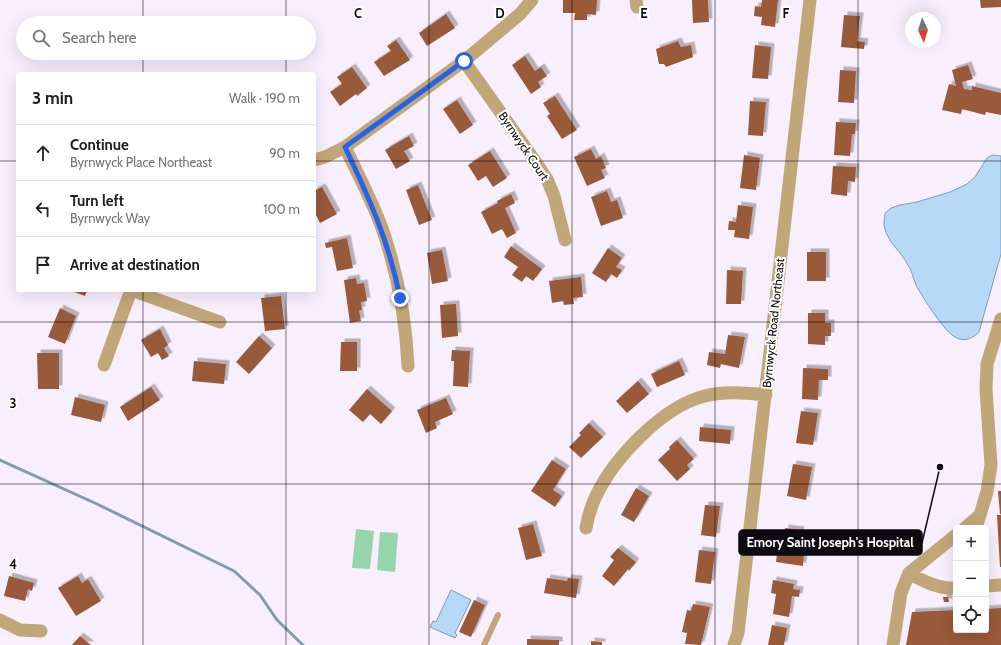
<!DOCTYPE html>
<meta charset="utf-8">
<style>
body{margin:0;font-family:Cabin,sans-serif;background:#f2f2f2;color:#202124}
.controls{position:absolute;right:12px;bottom:12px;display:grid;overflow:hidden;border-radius:4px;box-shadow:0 4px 16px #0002}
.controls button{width:36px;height:36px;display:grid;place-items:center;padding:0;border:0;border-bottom:1px solid #e0e0e0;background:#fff;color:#202124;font:20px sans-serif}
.compass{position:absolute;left:905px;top:12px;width:36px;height:36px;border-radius:50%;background:#fff;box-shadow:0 4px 16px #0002;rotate:176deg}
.stop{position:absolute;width:12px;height:12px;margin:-9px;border:3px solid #2563eb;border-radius:50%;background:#fff}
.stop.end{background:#2563eb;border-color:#fff;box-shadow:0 1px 4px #0008}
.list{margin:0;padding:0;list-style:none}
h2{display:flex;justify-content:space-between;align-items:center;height:52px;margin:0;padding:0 16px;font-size:17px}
h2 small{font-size:13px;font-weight:400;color:#757577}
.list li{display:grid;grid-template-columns:26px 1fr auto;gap:12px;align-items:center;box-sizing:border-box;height:56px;padding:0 16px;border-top:1px solid #e0e0e0}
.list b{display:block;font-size:15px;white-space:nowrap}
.list p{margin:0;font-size:13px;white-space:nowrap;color:#757577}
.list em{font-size:13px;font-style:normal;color:#757577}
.icon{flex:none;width:22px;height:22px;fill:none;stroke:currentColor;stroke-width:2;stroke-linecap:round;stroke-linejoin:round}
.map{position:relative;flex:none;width:1001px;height:645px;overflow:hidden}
.search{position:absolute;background:#fff;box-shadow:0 4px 16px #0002;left:16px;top:16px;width:300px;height:44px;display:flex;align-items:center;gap:10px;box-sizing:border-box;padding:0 14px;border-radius:22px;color:#757577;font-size:15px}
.panel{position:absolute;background:#fff;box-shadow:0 4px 16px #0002;left:16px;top:72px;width:300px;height:220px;border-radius:4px}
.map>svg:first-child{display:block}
</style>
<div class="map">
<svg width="1001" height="645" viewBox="0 0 1001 645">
<defs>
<filter id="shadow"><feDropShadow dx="3.5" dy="-3.5" stdDeviation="0" flood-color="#0004"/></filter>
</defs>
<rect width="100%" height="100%" fill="#f7eefe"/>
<path fill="#96d5a9" d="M356,529L374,531L370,569L352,568Z
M380,532L398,533L395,572L377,570Z"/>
<path fill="#b5d9f7" stroke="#839bb2" d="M993,155L1001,156V254L979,332C973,338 965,342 957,338C945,334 922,296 916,285C913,278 912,271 908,265C902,253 888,242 885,229C883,224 885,218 885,213L891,208L900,205L917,202L950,192L967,184L975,177L987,158Z
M451,590L471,600L455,633L457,635L455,638L430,627L433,621L436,622Z"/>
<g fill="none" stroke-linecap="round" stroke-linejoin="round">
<path stroke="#839bb2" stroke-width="3" d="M0,460L97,504L234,571L260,595L277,620L303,645"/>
</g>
<path fill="#985a39" filter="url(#shadow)" d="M563,0H597L596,15L587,14V20H574L575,13H563Z
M692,0H708L709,22L693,23Z
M762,0H778L775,27L761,25L762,17L754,16L755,6L761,7Z
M980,0H1001V7L981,8Z
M446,14L455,28L427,46L419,33Z
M844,15L860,16L857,41L865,42L864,49L841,47Z
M396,40L410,60L384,76L374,62L391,51L387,46Z
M678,41L681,47L691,45L693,57L666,67L664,64H659L656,49Z
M755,45L771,47L768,79L752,78Z
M525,56L535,71L541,67L547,76L538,82L541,87L531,94L512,65Z
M968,65L973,79L962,82L964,89L972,90V86L1001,93V115L986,112L985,115L962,109L961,114L942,110L949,84L956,86L952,70Z
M352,67L367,88L357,96L356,94L340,106L330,92L342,84L337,77Z
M840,70L856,71L854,103L838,102Z
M555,96L577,130L562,139L547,116L550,114L543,103Z
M457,100L473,125L460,134L443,109Z
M750,101L766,102L763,136L748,135Z
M836,122L856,123L855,134H852L850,156L834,155Z
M409,136L414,146L404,151L410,161L396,169L385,150Z
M591,149L596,159L601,156L606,168L601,170L605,178L587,186L574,157Z
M490,151L507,178L493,187L486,176L478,181L468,165Z
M744,155L760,158L756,190L740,188Z
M833,166L856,167L855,182L848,181L847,196L831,194Z
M418,185L432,220L419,225L406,190Z
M322,187L337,214L320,223L314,211V191Z
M607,191L611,202L617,200L623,218L601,226L591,197Z
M511,194L515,203L505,208L516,233L507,238L502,229L492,234L481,212L498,203L497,201Z
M738,205L753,207L749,239L734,237L735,230H728L729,221L736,222Z
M347,238L353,268L337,271L332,247L326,248L325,243Z
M511,246L542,269L533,281L526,276L522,282L512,275L518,267L504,257Z
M608,248L622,258L616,267L622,270L617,278L611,274L606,282L592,273Z
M442,250L448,281L432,284L427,253Z
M807,252H826V281H807Z
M727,270L743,271L741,304H726Z
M581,277L583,297L573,298L574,304L564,305L563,301L552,303L549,281Z
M356,278L357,284L364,283L367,301L361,302L362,310H359L361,321L350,323L344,280Z
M69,290H87L85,296Z
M281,296L285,329L265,331L261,298Z
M456,304L458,336L442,338L440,305Z
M60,308L76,316L65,344L48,337Z
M808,313H825V323H831V336H825V345L808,344Z
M160,329L168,345L164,348L169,356L162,360L158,353L151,357L141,340Z
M728,335L745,337L739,368L721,364L720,368L707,365L709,352L725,354Z
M259,336L272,348L249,374L236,362Z
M341,342H357V371H340Z
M452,350L470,351L468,387L453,386L454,361H451Z
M37,353H59V389H38Z
M194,361L226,364L224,384L192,381Z
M679,361L685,375L657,387L651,374Z
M803,368L828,369V380H819L818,400L802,399Z
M638,381L649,394L627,413L616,401Z
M151,387L160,400L128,421L120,407Z
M367,389L392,411L381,424L370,414L363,422L349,410Z
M75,397L105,405L101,422L71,415Z
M446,398L453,414L435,422L437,428L426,433L417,410Z
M801,411L818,413L813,445L796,443Z
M589,423L603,437L581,458L569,447L581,435L579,433Z
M700,427L731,430L730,444L699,441Z
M677,440L694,459L687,465L690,469L677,481L658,460L670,449L669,447Z
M552,460L566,469L553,490L562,496L555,507L531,491Z
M793,464L812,467L806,500L787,496Z
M636,488L649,496L634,522L621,515Z
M998,491H1001V514H1000Z
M705,505L720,506L716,537L701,535Z
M997,515H1001V567H1000Z
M533,524L542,556L526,560L518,528Z
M785,528L801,530L798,552L804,553L803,566L776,562L778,547L783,548Z
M618,548L636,562L629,571L628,569L614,586L602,576L614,560L610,557Z
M699,550L715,552L711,584L695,582Z
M9,576L34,583L32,591L28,589L25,601L4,596Z
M78,576L82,583L88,579L101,601L76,616L58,588Z
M547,578L567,581L568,578L579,579L576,598L544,593Z
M773,580L794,584L793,589L800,590L799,597L792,596L789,617L773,614L776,594L771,593Z
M943,597H948L949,602H944Z
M474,600L485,605L471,637L459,632Z
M693,604L710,607L701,645L685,644L687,633L682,632L687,610L691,611Z
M1001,608V645H906L912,612L956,610V630H986V609Z
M772,625L787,628L784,645H768Z
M80,636L91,645H72Z
M527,639L559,640V645H527Z
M591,641L602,642V645H591Z"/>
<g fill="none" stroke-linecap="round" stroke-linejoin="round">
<path stroke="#c1a678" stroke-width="6" d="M484,645L498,615"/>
<path stroke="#c1a678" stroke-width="13" d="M636,0L637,7
M464,61L535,161L547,179L554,196L565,240
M345,147C358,175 373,202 383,231C398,275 406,320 408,366
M314,160L325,157L345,147L464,61L520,14L532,0
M131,290L220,322
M104,365L131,290
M586,528C588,517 591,506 596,496C614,458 663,406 705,396C725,391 745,393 766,395
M965,528L979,516
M976,528L987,492L991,465L986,389L987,364L1001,319
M909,573C924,582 939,589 956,588
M986,586L1001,585
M0,620L20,630L41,631
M734,645L738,633L810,0
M893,645L901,593L909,573L956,535"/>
</g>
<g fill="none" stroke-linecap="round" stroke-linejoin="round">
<path stroke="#2563eb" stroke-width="5" d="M400,298C389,241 369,198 345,147L464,61"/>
</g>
<path fill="none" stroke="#0e0a11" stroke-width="1" stroke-opacity="0.55" d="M143,0V23M286,0V23M429,0V645M572,0V645M715,0V645M858,0V645M143,53V74M286,53V74M0,161H18M314,161H1001M143,290V645M286,290V645M0,322H1001M0,484H1001"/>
<g text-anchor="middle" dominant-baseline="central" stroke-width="4" stroke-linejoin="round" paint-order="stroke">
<g font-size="12" fill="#0e0a11" stroke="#fff">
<text transform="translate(524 146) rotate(56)">Byrnwyck Court</text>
<text transform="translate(773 323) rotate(-84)">Byrnwyck Road Northeast</text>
</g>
</g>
<g font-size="13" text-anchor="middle" font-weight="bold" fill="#0e0a11" stroke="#fff" stroke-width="4" stroke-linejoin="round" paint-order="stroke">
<text x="358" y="18">C</text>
<text x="500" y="18">D</text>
<text x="644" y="18">E</text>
<text x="786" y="18">F</text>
<text x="13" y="408">3</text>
<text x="13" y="569">4</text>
</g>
<path fill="none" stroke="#0e0a11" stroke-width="1.5" d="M940 467L922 543"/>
<circle fill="#0e0a11" stroke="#fff" stroke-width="1.5" cx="940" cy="467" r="4"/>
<rect fill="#0e0a11" stroke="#0e0a11" stroke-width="1.5" x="739" y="530" width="183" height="25" rx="4"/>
<g font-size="13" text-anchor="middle" font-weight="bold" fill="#fff">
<text x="830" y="547">Emory Saint Joseph's Hospital</text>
</g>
</svg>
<div class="controls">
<button>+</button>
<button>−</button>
<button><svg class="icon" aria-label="locate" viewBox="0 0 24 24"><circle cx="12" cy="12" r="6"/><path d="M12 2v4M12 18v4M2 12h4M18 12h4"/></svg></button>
</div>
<svg class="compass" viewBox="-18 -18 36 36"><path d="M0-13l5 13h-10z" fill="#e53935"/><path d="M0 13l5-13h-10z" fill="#757577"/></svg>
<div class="stop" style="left:464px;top:61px"></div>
<div class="stop end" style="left:400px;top:298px"></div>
<div class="search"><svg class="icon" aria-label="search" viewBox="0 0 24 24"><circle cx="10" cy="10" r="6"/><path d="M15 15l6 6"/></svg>Search here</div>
<section class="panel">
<h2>3 min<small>Walk · 190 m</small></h2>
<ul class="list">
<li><svg class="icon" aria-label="ahead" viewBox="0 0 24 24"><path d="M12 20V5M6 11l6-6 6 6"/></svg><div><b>Continue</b><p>Byrnwyck Place Northeast</p></div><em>90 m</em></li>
<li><svg class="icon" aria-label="left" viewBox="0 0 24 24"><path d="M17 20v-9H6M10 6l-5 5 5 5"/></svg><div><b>Turn left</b><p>Byrnwyck Way</p></div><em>100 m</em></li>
<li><svg class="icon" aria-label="arrive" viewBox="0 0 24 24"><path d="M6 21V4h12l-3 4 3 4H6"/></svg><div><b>Arrive at destination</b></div></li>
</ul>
</section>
</div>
